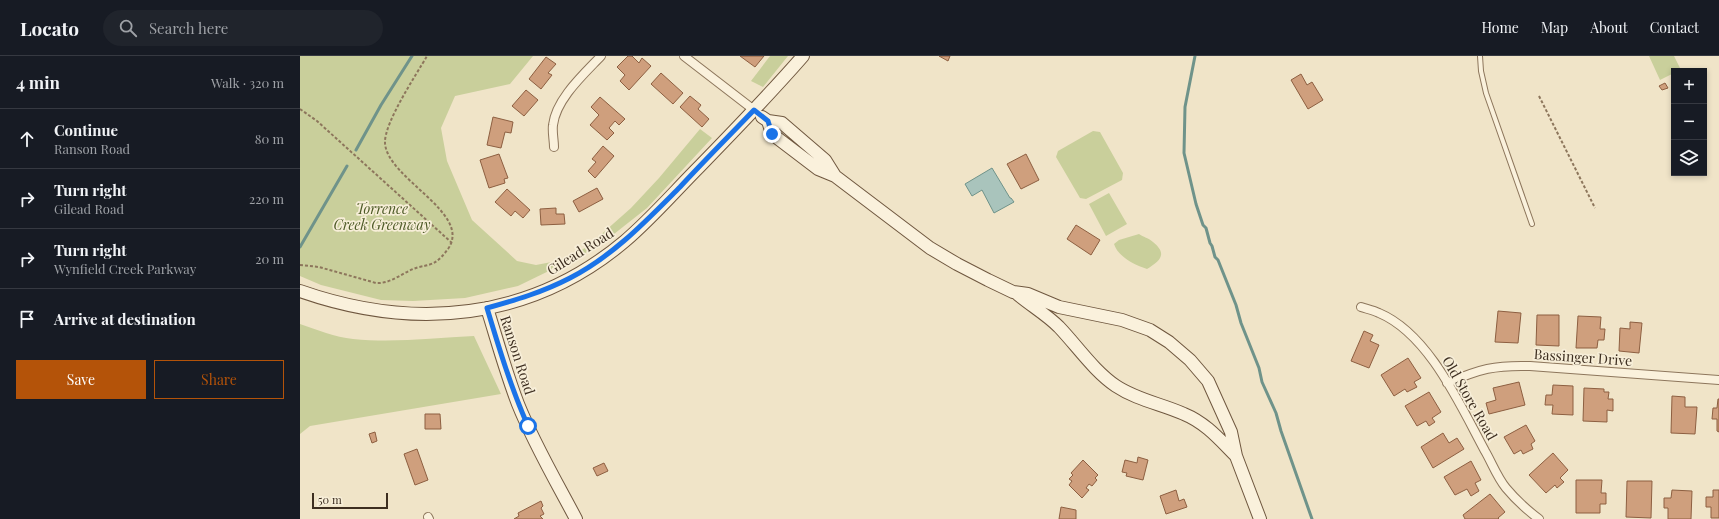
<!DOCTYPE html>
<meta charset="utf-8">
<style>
body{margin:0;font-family:"Playfair Display",serif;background:#20242c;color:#f1f3f6}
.controls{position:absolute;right:12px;top:12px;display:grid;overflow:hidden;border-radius:0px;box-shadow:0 2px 6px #0003}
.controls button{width:36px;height:36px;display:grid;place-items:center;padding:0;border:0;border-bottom:1px solid #363941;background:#171b24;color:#f1f3f6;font:20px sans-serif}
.scale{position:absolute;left:12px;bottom:10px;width:76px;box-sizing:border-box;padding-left:4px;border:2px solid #3d2e20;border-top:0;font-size:11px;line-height:14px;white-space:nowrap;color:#3d2e20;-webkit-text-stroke:3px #f7eed8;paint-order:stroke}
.stop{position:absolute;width:12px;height:12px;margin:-9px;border:3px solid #1a73e8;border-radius:50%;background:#fff}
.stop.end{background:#1a73e8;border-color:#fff;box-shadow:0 1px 4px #0008}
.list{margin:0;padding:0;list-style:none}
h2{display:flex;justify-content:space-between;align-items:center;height:52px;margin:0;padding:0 16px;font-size:17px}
h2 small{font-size:13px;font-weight:400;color:#9ea1a6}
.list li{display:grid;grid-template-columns:26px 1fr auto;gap:12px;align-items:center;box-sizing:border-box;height:60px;padding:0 16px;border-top:1px solid #363941}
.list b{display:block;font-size:15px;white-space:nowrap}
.list p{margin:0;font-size:13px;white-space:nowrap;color:#9ea1a6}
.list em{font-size:13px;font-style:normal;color:#9ea1a6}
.actions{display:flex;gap:8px;padding:12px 16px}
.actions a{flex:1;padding:9px 0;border:1px solid #b45309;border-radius:0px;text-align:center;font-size:14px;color:#b45309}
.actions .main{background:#b45309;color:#fff}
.icon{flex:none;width:22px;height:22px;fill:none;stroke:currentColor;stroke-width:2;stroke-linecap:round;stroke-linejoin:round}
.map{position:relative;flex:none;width:1419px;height:463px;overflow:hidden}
header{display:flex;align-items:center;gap:24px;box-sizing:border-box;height:56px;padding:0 20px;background:#171b24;border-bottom:1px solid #363941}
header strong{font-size:19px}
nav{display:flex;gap:22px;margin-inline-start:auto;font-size:14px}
.search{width:280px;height:36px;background:#20242c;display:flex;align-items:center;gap:10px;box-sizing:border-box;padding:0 14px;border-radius:22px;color:#9ea1a6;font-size:15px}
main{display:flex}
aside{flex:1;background:#171b24}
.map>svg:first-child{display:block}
</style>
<header>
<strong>Locato</strong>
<div class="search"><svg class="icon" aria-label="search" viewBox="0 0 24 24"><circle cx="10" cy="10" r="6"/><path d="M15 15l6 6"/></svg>Search here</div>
<nav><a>Home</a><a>Map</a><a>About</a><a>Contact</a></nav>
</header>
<main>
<aside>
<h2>4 min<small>Walk · 320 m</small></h2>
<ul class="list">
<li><svg class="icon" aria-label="ahead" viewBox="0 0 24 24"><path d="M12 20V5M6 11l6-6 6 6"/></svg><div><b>Continue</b><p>Ranson Road</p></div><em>80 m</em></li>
<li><svg class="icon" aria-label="right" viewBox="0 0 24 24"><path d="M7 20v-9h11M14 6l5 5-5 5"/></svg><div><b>Turn right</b><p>Gilead Road</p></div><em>220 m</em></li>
<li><svg class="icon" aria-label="right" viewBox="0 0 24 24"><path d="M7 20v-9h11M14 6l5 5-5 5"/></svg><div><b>Turn right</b><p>Wynfield Creek Parkway</p></div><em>20 m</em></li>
<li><svg class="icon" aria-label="arrive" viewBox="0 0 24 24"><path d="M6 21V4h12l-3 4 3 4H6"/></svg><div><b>Arrive at destination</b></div></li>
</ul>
<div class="actions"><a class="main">Save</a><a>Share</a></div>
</aside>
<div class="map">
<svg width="1419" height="463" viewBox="0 0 1419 463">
<rect width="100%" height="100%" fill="#f0e4c8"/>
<path fill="#c9cf9b" d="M0,0H233L210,28L155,40L141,72L147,105L172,164L217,205L236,209L262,204L287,191L331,152L359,122L400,73L412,82L347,152L314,178L294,193L218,230L165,242L113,245L81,244L21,229L0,220Z
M470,0H488L463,31L451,25Z
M1349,0H1374L1381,14L1374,15V17L1360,24Z
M793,75L800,76L823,117L822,124L786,143L780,142L756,101L758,95Z
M809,137L827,168L806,180L789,148Z
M839,178C843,181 849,182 853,186C868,198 860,205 847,213C835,209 818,201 814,188L819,184Z
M0,268C17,274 35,281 53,283C93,287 134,282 174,280L201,338L10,370L0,378Z"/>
<path fill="#a9c4bc" stroke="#6f938a" d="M692,112L710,142H711L714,146L694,157L682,134L672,140L665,128Z"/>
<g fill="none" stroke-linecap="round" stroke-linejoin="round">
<path stroke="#6f938a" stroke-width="3" d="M895,0L885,51L884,97L896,148L903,169L906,172L910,187L912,190L915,201L918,204L936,249L941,267L959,312L962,326L976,357L981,375L1012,463
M56,94L81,49L112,0
M0,191L47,110"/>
</g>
<path fill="#cf9f7d" stroke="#8d5f41" d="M328,0H332L339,7L342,2L351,10L329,34L320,25L325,19L317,11Z
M440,0H464L455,11Z
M639,0H650L648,5Z
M246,1L256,8L248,17L252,19L241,33L229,23Z
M361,17L383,37L373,48L351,28Z
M1001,18L1007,29L1012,26L1023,44L1008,53L991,24Z
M1365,27L1368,32L1362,34L1359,30Z
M226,34L238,44L224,60L212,50Z
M390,40L401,49L398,53L409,63L402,71L380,51Z
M300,41L325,63L319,69L315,65L309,72L314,77L307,84L290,69L299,59L291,51Z
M193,61L213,66L211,77L205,76L201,92L187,89Z
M303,90L314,100L295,122L288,115L296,106L292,103Z
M199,98L208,122L204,123L205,127L189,132L180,104Z
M726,98L739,124L721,133L707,108Z
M297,132L303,143L279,156L273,145Z
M207,133L230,154L223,162L215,155L211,160L195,146Z
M256,152V158H264L265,168L241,169L240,153Z
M776,169L800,184L791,199L767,183Z
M1198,255L1221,257L1218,287L1195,286Z
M1237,259H1259V290L1236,289Z
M1278,260L1301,261L1300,273H1305L1304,284H1298L1297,292H1276Z
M1330,266L1342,267L1339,297L1319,295L1320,272L1330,273Z
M1064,275L1073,279L1070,285L1079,289L1069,312L1051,305Z
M1108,302L1121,322L1114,326L1117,331L1107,336L1105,333L1094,340L1081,319Z
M1219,326L1225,349L1189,358L1186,347L1196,344L1193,332Z
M1253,329L1273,330V359L1252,358L1253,349H1245L1246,339H1252Z
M1284,332L1304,333V336H1309L1308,343H1313V355L1307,354V366L1283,365Z
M1129,336L1141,356L1132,362L1135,366L1129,370L1126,365L1117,370L1105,350Z
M1372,340L1385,341V351H1397L1395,378L1371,377Z
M1418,343H1419V376L1417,375V363H1412L1413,352H1417Z
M125,358H140L141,373H125Z
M1226,369L1235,385L1231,388L1233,393L1223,398L1221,394L1214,398L1204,381Z
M75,376L77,385L72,387L69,378Z
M1143,377L1149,387L1157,382L1164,393L1133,412L1121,391Z
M117,393L128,424L115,429L104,398Z
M1253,397L1268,414L1260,422L1264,426L1257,432L1255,429L1246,437L1229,419Z
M838,401L848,404L843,424L826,420L827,417L822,416L825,404L837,407Z
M783,404L798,419L795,422L797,424L792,430L789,428L786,432L789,434L782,442L769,429L772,425L769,423L773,419L771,417Z
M1171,405L1181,424L1175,427L1179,435L1171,440L1167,433L1155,439L1144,421Z
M304,407L308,415L297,420L293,412Z
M1276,424H1302L1301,437H1306V448H1300V457H1276Z
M1327,425H1352L1351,462L1326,461Z
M876,434L879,445L884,443L887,451L866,458L860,440Z
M1372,434L1392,435L1391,463H1368V452H1364V442H1371Z
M1413,434H1419V462H1411V451H1406V441H1413Z
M1190,438L1205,456L1198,462L1199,463H1165L1163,459Z
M241,445L243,450L241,452L244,458L240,460L243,463H214L219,460L218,457Z
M761,451L776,454V463H759Z"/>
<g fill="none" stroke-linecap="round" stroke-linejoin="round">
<g stroke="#8d765c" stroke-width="6">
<path id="lane" d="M1180,0L1181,15L1186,37L1232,168"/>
</g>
<g stroke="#8d765c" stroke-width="10">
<path id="street" d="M384,0L454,54
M254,91C254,84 252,76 253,69C256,43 284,18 301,0
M1061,251C1067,253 1073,254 1079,257C1129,278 1160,349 1185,395C1192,407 1197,421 1206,432C1216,444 1227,454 1239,463
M1147,327C1180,313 1194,309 1230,310L1419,324
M128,461L129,463"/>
</g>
<g stroke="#6f573f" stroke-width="14">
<path id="secondary" d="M462,61L468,65L482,67L525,104L535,120
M468,65L472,78L518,113L535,120L630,192L657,208L688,224L713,236L728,238L759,251L822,264L850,274L869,286L890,304L908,325L931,376L936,400L960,463
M0,235C114,275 230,265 325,185C352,162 375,135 400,110C435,74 470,38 503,0
M716,237C730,249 746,258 759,271C778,291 794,315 816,330C837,344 862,348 884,358C906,367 920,384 936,400
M187,252C197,284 206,317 218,348C234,388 256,425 276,463"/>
</g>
<path stroke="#8d765c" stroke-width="2" stroke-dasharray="3 2" stroke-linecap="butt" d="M1239,40L1295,152
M0,53L17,65L152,187
M0,209L19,211L76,227C92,228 104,215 119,211C135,208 138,206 148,193C173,157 87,123 85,87C84,67 116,19 127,0"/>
<use href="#lane" stroke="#faf1dc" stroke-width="4"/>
<use href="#street" stroke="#faf1dc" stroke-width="8"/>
<use href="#secondary" stroke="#faf1dc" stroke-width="12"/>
</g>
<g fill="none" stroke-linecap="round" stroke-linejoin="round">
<path stroke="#1a73e8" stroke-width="5" d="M228,370C211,332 199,292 187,252C216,244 243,236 270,222C313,200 346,165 380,131C404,105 429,80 454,54L468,65L472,78"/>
</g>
<g text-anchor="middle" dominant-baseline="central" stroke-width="3.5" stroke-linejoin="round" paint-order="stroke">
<g font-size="14" font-style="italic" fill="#4d5a26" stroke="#f7eed8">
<text x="82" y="152">Torrence<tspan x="82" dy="16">Creek Greenway</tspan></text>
</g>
<g font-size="14" fill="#3d2e20" stroke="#f7eed8">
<text transform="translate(280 195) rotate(-32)">Gilead Road</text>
<text transform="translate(218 299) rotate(72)">Ranson Road</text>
<text transform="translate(1283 301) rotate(4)">Bassinger Drive</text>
<text transform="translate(1170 342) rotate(60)">Old Store Road</text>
</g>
</g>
</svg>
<div class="controls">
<button>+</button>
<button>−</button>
<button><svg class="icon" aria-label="layers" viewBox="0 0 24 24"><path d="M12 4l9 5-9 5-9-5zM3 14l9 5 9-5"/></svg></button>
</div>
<div class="scale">50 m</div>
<div class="stop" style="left:228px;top:370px"></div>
<div class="stop end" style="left:472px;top:78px"></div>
</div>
</main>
